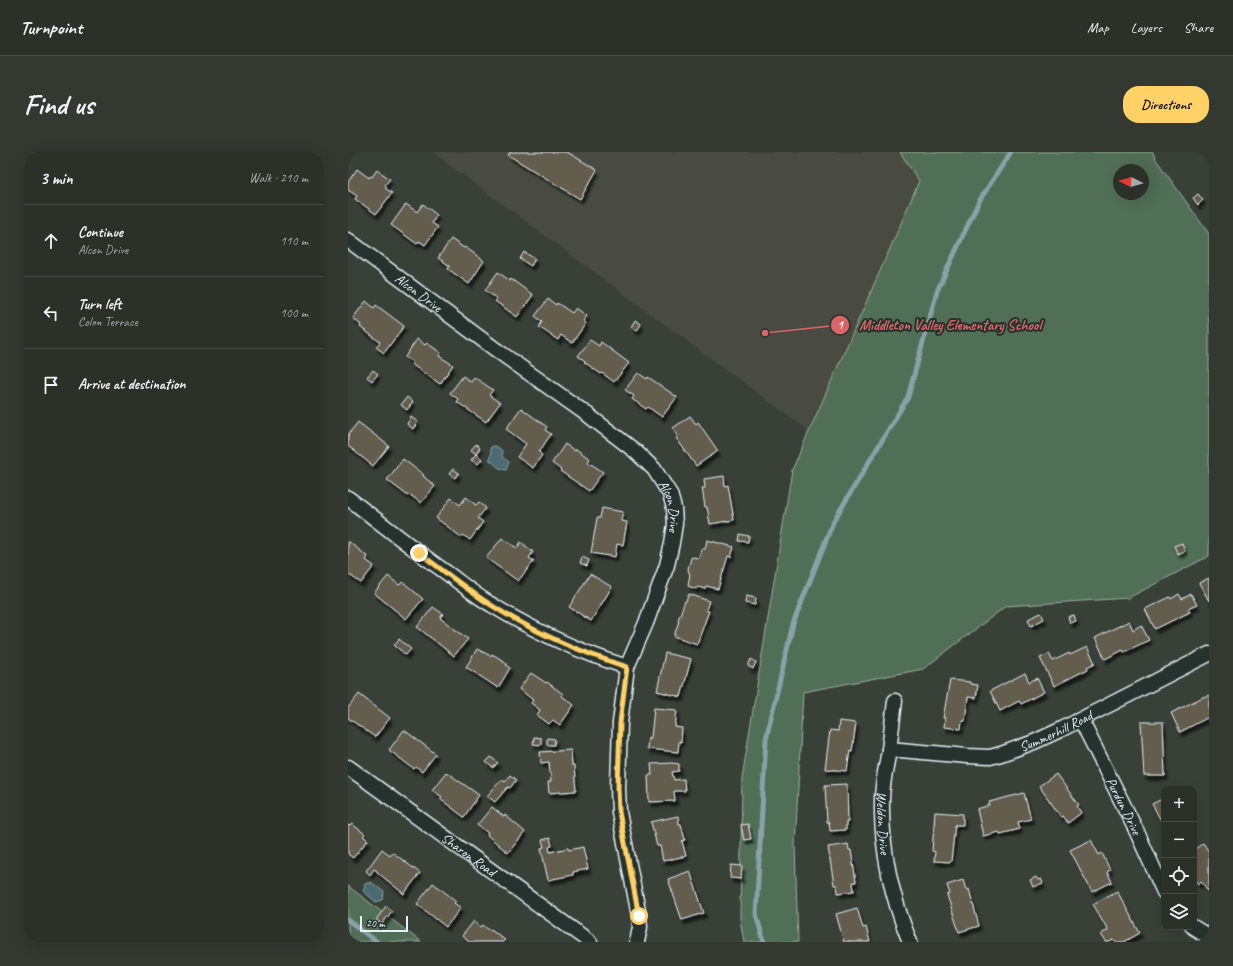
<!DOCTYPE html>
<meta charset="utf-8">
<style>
body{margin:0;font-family:Caveat,sans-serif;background:#333831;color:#f1f3f6}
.controls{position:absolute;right:12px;bottom:12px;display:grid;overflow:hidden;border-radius:8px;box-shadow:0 4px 16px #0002}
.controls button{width:36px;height:36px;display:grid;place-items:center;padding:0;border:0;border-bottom:1px solid #474b46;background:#2b3029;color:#f1f3f6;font:20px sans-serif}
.compass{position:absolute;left:765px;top:12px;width:36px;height:36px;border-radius:50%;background:#2b3029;box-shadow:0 4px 16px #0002;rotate:275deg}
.scale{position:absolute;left:12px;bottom:10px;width:48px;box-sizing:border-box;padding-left:4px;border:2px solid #e8f1f8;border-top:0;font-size:11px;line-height:14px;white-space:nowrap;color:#e8f1f8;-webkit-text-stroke:3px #26332d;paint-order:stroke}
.stop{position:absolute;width:12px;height:12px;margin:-9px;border:3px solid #ffd166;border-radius:50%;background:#fff}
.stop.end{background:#ffd166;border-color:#fff;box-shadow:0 1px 4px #0008}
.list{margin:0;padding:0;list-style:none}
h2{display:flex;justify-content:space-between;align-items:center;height:52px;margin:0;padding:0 16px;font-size:17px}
h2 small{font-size:13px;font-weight:400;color:#a6a9a8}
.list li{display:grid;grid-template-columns:26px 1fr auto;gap:12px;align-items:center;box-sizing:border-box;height:72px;padding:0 16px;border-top:1px solid #474b46}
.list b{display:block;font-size:15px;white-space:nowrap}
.list p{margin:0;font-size:13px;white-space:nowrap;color:#a6a9a8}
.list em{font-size:13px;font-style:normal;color:#a6a9a8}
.icon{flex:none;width:22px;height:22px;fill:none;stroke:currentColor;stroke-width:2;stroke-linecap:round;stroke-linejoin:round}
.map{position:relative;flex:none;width:861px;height:790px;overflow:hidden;border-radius:16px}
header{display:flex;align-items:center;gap:24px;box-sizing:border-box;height:56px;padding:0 20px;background:#2b3029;border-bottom:1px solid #474b46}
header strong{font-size:19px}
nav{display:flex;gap:22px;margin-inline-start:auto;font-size:14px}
.intro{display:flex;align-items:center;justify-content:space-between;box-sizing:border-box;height:96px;padding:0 24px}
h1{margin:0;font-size:28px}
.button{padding:10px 18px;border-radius:16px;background:#ffd166;color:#111;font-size:14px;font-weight:700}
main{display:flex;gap:24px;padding:0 24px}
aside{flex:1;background:#2b3029;border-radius:16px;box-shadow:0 4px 16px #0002}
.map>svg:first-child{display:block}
</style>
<header>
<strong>Turnpoint</strong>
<nav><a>Map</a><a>Layers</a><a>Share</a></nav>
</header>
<div class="intro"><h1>Find us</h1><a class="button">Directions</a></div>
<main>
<aside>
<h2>3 min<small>Walk · 210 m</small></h2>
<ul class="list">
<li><svg class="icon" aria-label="ahead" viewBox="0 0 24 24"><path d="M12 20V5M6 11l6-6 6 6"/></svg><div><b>Continue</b><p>Alcon Drive</p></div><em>110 m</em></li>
<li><svg class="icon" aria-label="left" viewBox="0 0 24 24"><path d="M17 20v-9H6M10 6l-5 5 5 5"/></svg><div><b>Turn left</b><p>Colon Terrace</p></div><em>100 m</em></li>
<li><svg class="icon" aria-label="arrive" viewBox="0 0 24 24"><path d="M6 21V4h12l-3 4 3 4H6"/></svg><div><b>Arrive at destination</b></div></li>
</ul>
</aside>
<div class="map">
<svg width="861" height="790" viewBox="0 0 861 790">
<defs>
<filter id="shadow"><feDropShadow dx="2.5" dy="4.5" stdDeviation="1" flood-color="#0009"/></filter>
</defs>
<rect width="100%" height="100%" fill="#394037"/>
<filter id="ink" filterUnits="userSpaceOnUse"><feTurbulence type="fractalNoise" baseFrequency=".025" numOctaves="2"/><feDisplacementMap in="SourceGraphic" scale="8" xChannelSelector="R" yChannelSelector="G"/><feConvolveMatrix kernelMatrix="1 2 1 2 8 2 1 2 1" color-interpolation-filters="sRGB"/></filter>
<g filter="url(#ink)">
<path fill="#494c42" d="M84,0H552L571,29L548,83L461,279Z"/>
<path fill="#516e56" stroke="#9cb0a7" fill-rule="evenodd" d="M552,0H805L807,6L861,82V404L780,446L658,454L575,517L455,540L447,693L450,790H396L392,767L394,626L444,318L548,83L571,29ZM771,18H795V42H771Z
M0,734L73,790H0Z"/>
<path fill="#4b6b72" stroke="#8aa1a8" d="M145,294L150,295L154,299V305L161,310L158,318L151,316L141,307L143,302L142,296Z
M23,730L36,740L35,748L28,750L15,739L17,732Z"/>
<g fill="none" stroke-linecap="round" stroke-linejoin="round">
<path stroke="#8aa1a8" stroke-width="5" d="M0,768L29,790
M416,790L408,762L418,587L445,472L485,370L560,245L589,139L631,49L663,0"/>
</g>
<path fill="#645d4d" stroke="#e8f1f8" filter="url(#shadow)" d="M162,0H219L249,18L232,47L160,3Z
M9,17L21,26L22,24L24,25L29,18L42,27L37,33L39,35L37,36L44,41L28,62L7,47L9,44L0,38V30Z
M850,42L855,48L850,53L845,46Z
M58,52L69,60L75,52L89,63L84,71L90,75L77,93L71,89L69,92L43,73Z
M103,87L116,96L117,95L136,109L121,132L100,117L102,114L90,106Z
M176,100L187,107L183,114L172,107Z
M150,120L162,129L163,127L185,143L169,165L147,149L149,147L137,138Z
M200,147L208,153L209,151L224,161L228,156L239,164L235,169L238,171L224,191L213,183L210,188L191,175L194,170L187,164Z
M18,149L26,156L28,153L56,174L36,201L28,195L32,190L12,175L13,173L5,166Z
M287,168L293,172L289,179L283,175Z
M69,187L77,193L79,191L93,201L91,204L105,213L92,232L63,212L65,210L57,205Z
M242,188L251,194L253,190L281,211L266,230L254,221L253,222L236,210L237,209L230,204Z
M25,218L30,222L24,229L19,225Z
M290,221L299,227L300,225L329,245L314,265L300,255L298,257L284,247L286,244L277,238Z
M115,224L123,230L126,225L145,238L141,243L152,251L138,270L109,250L110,247L102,241Z
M59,245L65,250L59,258L53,253Z
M173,256L199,275L197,278L203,282L191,300L194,303L185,316L169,305L178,292L158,277Z
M342,264L348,272L350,270L370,299L348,314L328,286L330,284L325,276Z
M63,265L70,270L65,277L59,272Z
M10,270L41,294L25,314L0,294V283Z
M128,292L132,296L128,302L123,298Z
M217,292L227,299L228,297L242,307L240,310L255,320L241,339L212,319L213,318L204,311Z
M128,302L134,307L130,312L123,308Z
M55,307L76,323L75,324L87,334L73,351L61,342L60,344L39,328Z
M105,317L111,321L107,326L101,322Z
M376,324L377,334L380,333L386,368L362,372L359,355H357L354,336H357L356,327Z
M118,345L128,353L131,350L138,356L130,366L135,370L122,388L115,383L113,385L88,366L103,346L112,353Z
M254,356L275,360L273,369L279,370L275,393L269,392L267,405L243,401L249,366H252Z
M392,382L401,384L400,390L391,389Z
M154,386L169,396L173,390L185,400L181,406L186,409L170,429L138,406Z
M359,388L386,395L383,405L380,404L370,437L358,434L357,437L350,435L348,437L340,434V433L342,422L341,421L340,417L343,406L344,405L351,406L353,397H357Z
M0,389L20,405L18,408L26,414L13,431L0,422Z
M834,391L837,399L830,402L826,394Z
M234,405L241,408L239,414L232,411Z
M242,422L264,435L243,469L221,455Z
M40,424L51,433L55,430L75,447L58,467L26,441Z
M861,426V449L851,431Z
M341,442L361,449L358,458L361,459L349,492L326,484L331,469L330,468L337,449H338Z
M831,442L834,447L843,442L849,453L840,457L842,460L807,477L797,457L822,445L823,447Z
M398,444L408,446L407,453L397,451Z
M85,455L95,462L92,466L120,487L106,504L69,475Z
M693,461L696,467L683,474L680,467Z
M726,463L728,469L722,471L720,465Z
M781,469L785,478L793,473L801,488L776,500L775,498L757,507L747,486Z
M51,487L63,497L58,503L46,493Z
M739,495L747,511L739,515L740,517L706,534L692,506L701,502L705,509L721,501L722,503Z
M129,497L143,504L144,502L159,511L158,513L162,516L150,536L118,515Z
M317,501L343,507L333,545L309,539Z
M403,507L408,510L405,517L400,514Z
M183,521L198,531L199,530L215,542L214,544L226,553L212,573L205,568L201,572L189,563L192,558L183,551L185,548L171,537Z
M677,521L681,530L689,526L696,540L673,552L671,549L652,559L642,539Z
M602,528L622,530V532L630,533L628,546L620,545L617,569L614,568L613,577L596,575L597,566H595Z
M11,542L42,566L27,585L0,566V556Z
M861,543V565L832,580L823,561L857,544V545Z
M306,556L329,558L327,575L334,576L333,590L331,589L330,600L299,597L300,585L303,586Z
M491,569L508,571L504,599L502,598L499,619L477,617L482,578L490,579Z
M793,570H815L817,624H796Z
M56,578L88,602L74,620L68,615L66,617L41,598Z
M186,585L193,586V593L185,592Z
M199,586L207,587L206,593H199Z
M223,598L224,614H226L228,639L201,641L200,630H203L201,610L193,611L192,600Z
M143,605L150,611L145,616L138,610Z
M324,611L331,612V619L324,620L326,628L336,627L337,639H326L327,649L301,650L300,623H304L303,612Z
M98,620L131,643L116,665L92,647L94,645L84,638Z
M708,622L731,653L729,654L733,661L720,671L715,664L713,665L691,634Z
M162,623L168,628L162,636L160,635L147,650L139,644L154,627L157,629Z
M499,632L500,670H498V678L482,679L481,670H479L477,633Z
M676,641L683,667L670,670L672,677L652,682L651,680L635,684L629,657L642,653L641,650Z
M816,646V674L804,652Z
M144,655L156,665L157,663L177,680L160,701L139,683L140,681L129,673Z
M587,660L615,662V673H607L603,710L586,709L587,700L584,699Z
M330,664L331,672H333L337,688L334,689L338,704L315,709L312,694H309L303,670Z
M4,672L17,682L15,684L20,688L5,706L0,702V673L2,674Z
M400,672L403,687L396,688L393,673Z
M202,686L204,694L201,695L202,700L220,696L221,698L235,695L240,717L225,720V723L200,728L193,696L196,695L194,688Z
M743,688L751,703L754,701L762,718L759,720L764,730L744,740L722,698Z
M855,691L861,700V740L853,729L850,732L846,726V698Z
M500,692L501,698H503L508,730H505L506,739L490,741L489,733H486L480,695Z
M34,697L42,703L44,700L72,721L56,742L29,720V719L26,717L22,723L18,719Z
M383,713L394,714L393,727L382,726Z
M342,719L356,761L334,768L320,727Z
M688,725L690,728L693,727L695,731L685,735L682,728Z
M615,728L618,738L621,737L631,774L611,780L599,743L602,742L599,733Z
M85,731L108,749L106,751L113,756L98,775L69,752Z
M769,739L792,781L776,790H767L766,788L761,790H758L753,782L760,778L745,752Z
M38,754L44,759L34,772L28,768Z
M509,756L515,776L518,775L522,790H496L488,762Z
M126,769L133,775L135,773L142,779L143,777L157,788L155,790H121L114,784Z"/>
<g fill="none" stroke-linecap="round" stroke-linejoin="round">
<g stroke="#e8f1f8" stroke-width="17">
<g id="minor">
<path id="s1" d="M0,88L147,197L240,263L287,299L306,317L322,342L326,356L327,372L324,391L319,413L298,471L279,515L272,571L270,635L271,660L291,764L292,775L289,790"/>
<path d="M0,346C33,371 65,397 99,421C114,432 128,444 144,453C186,479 232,500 279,515"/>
<path id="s2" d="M547,549C545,565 543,582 541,598C538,615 534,632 534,649C533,697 544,746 562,790"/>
<path id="s3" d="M733,568L788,678L816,740"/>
<path id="s4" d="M541,597L619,604L642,605L653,602L686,590L712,578L861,502"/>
<path id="s5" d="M0,615L242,790"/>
<path d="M845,775L861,785"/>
</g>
</g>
<use href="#minor" stroke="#26332d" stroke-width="14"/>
</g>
</g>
<g fill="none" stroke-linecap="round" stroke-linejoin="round" filter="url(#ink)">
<path stroke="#ffd166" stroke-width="5" d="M71,401C95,418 118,437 143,453C185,480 232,500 279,515L272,571L270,635L271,660L291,764"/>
</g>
<g text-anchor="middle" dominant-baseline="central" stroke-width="4" stroke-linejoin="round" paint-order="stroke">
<g font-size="14" fill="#e8f1f8" stroke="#26332d">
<text stroke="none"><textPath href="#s1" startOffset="88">Alcon Drive</textPath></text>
<text stroke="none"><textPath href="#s1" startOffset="424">Alcon Drive</textPath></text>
<text stroke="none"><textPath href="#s4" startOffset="172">Summerhill Road</textPath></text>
<text stroke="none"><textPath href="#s3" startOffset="96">Purdun Drive</textPath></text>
<text stroke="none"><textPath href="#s2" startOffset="123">Weldon Drive</textPath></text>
<text stroke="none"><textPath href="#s5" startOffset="149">Sharon Road</textPath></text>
</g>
</g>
<path fill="none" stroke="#db6466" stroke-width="1.5" d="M417 181L492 173"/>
<g fill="#db6466" stroke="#26332d" stroke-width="1.5">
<circle cx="417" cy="181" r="4"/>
<circle cx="492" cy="173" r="10"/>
</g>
<g font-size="12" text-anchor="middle" font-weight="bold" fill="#fff">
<text x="492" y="177">1</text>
</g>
<g font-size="15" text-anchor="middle" font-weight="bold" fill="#db6466" stroke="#26332d" stroke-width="4" stroke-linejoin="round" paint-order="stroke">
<text x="602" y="178">Middleton Valley Elementary School</text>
</g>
</svg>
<div class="controls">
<button>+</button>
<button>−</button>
<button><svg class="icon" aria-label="locate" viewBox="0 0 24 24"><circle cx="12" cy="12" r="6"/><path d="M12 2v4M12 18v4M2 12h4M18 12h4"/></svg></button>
<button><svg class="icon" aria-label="layers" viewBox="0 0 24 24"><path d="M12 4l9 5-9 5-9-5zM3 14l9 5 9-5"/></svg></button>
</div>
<svg class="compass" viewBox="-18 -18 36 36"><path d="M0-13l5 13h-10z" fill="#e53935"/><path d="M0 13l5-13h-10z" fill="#a6a9a8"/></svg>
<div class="scale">20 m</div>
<div class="stop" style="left:291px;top:764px"></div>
<div class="stop end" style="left:71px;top:401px"></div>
</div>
</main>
